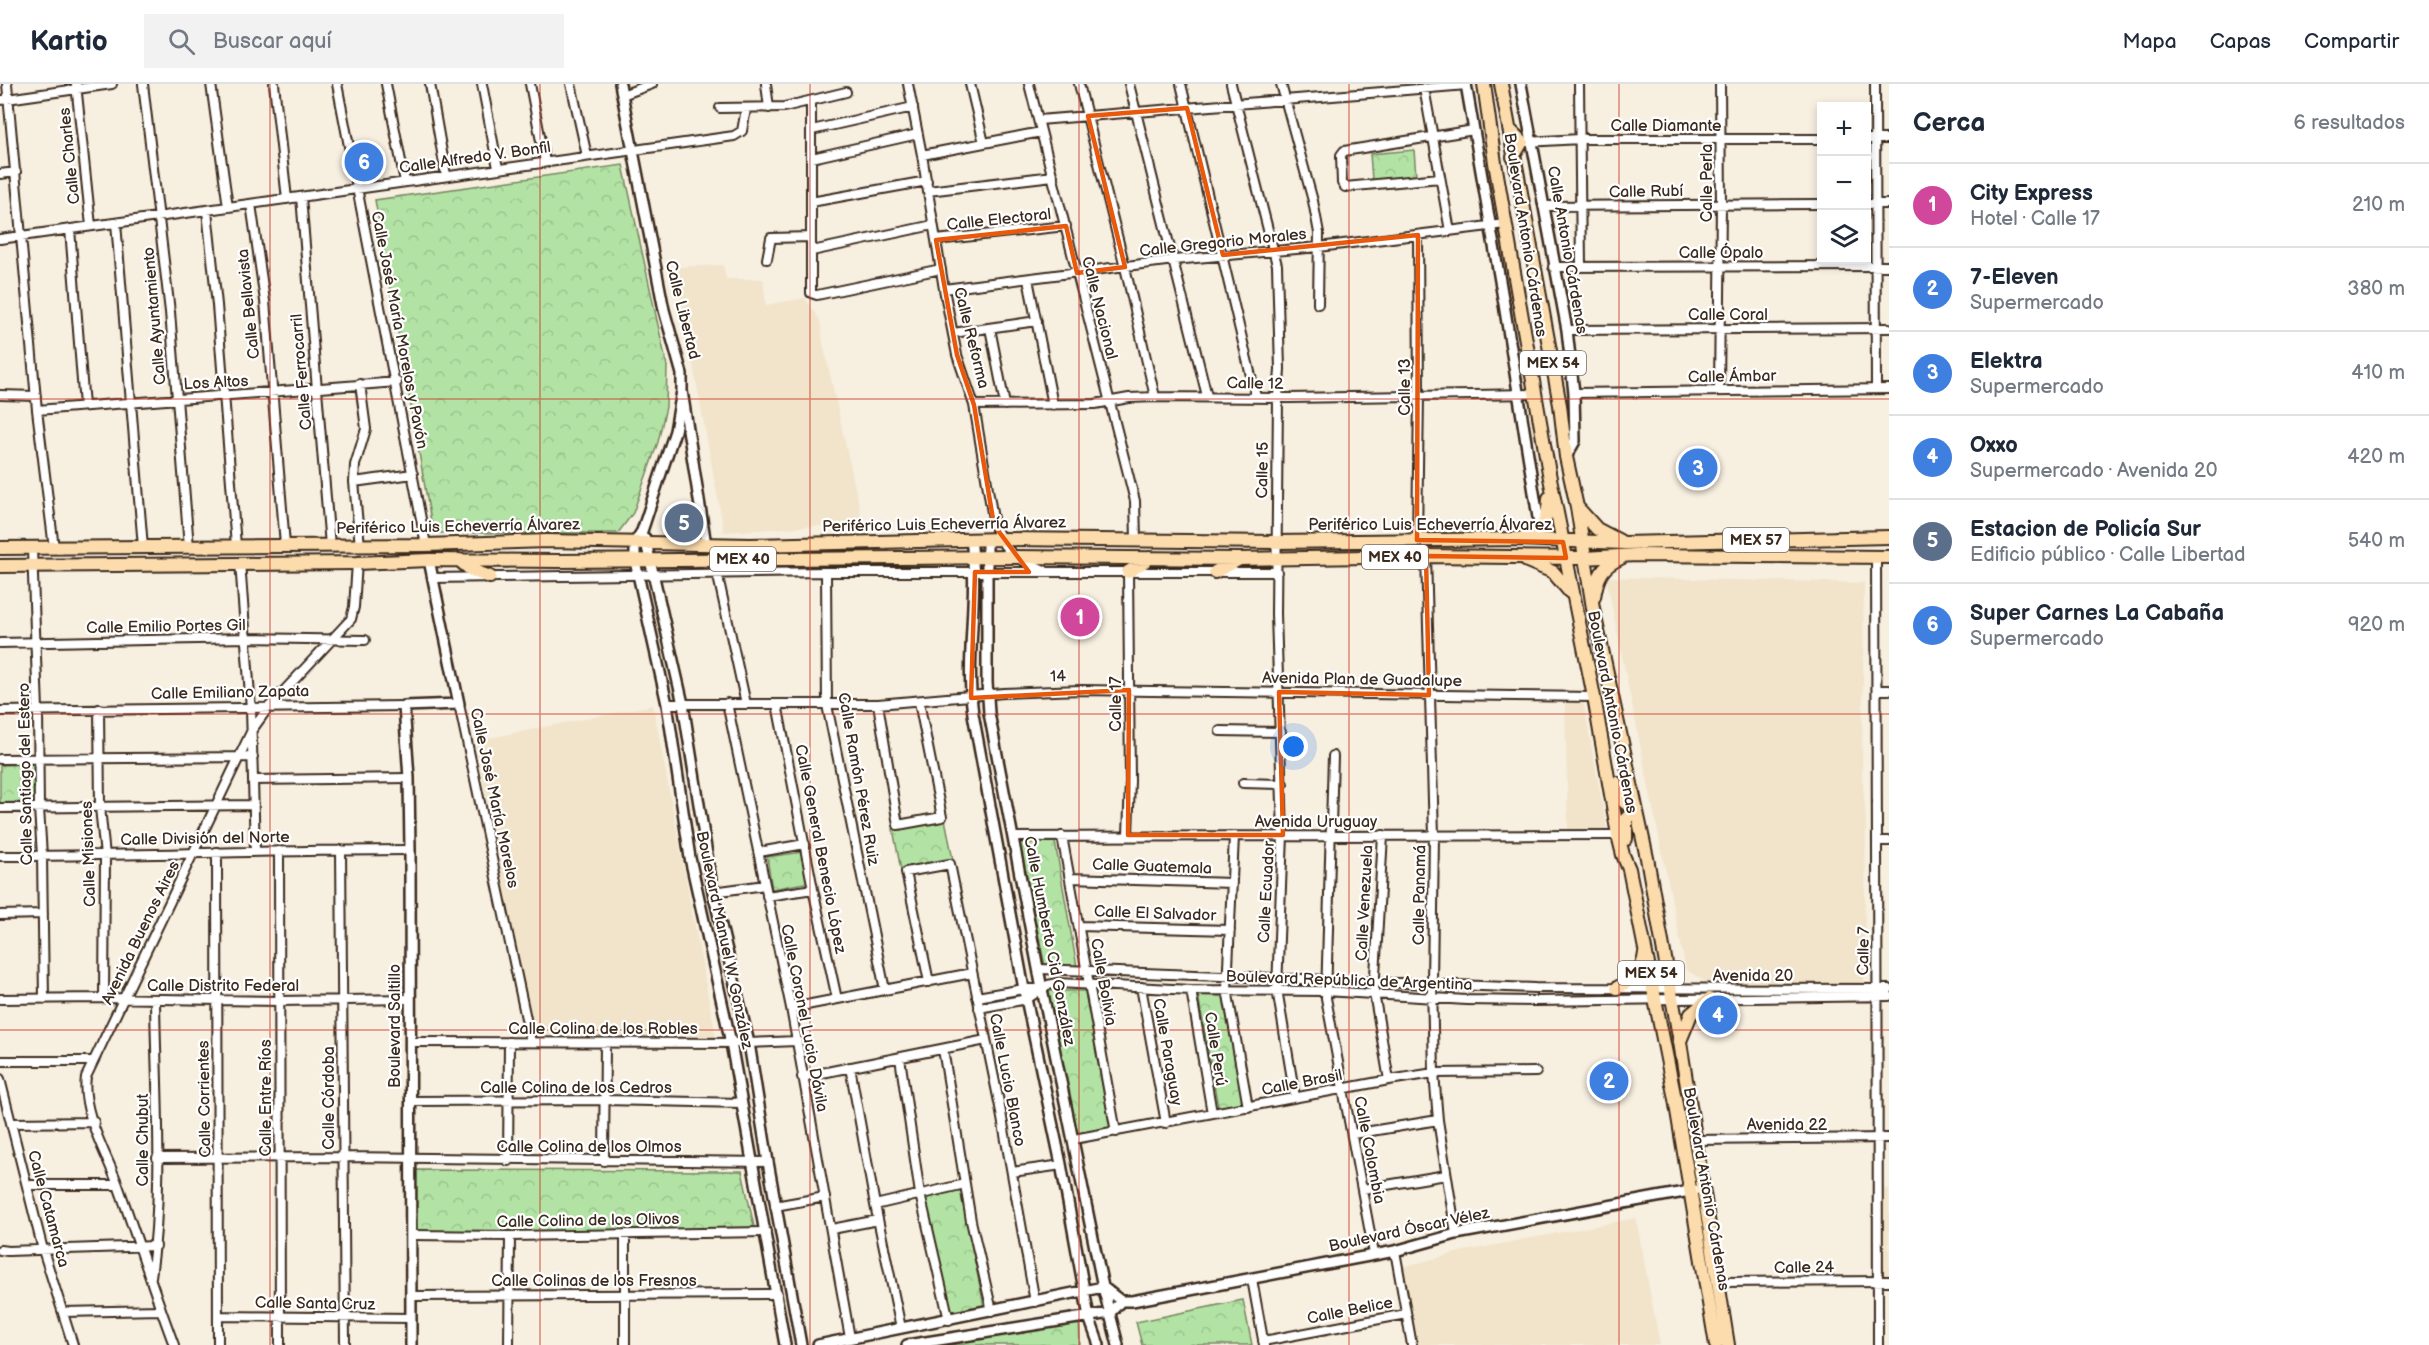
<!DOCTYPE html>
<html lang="es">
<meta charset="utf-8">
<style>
body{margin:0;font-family:"Balsamiq Sans",sans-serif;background:#f2f2f3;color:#1f2937}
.controls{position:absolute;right:18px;top:18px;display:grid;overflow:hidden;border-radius:0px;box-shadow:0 3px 9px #0003}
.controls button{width:54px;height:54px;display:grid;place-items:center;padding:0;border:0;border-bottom:2px solid #e0e1e3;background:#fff;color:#1f2937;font:30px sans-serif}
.you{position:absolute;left:1294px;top:663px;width:21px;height:21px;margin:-15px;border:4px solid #fff;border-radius:50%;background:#1a73e8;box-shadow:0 0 0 9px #1a73e833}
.badge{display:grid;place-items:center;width:39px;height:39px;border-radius:50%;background:#c8321e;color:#fff;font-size:20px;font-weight:700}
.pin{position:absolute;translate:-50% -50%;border:3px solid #fff;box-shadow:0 2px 6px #0006}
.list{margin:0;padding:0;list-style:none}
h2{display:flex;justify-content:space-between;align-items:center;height:78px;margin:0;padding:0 24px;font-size:26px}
h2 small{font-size:20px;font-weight:400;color:#747a83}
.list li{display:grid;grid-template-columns:39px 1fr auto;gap:18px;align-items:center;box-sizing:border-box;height:84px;padding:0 24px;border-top:2px solid #e0e1e3}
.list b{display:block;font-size:22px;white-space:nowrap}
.list p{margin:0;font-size:20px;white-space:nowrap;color:#747a83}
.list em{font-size:20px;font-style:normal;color:#747a83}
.icon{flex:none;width:33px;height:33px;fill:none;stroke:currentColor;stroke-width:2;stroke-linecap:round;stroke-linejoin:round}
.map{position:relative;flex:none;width:1889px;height:1261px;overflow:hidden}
header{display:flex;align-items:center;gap:36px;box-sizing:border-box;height:84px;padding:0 30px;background:#fff;border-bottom:2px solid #e0e1e3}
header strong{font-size:28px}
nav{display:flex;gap:33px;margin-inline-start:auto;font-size:21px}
.search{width:420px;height:54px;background:#f2f2f3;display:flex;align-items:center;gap:15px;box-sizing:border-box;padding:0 21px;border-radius:0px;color:#747a83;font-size:22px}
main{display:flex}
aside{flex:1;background:#fff}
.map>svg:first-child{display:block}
</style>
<header>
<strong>Kartio</strong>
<div class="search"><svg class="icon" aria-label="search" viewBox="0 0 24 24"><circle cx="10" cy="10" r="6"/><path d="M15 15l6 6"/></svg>Buscar aquí</div>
<nav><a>Mapa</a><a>Capas</a><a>Compartir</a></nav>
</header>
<main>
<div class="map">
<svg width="1889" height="1261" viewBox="0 0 1889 1261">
<defs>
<pattern id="forest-crowns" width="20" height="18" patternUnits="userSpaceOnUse" patternTransform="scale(1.5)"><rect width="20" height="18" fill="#b2e3a4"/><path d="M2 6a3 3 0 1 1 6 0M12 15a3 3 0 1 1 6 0" fill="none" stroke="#9ac38d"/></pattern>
</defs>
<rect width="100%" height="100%" fill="#f7efe0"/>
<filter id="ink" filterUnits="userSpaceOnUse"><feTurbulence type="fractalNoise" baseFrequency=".0167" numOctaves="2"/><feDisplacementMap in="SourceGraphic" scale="12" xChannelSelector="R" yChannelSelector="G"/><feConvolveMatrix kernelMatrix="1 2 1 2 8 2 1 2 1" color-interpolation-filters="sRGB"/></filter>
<g filter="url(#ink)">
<path fill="#f1e4cb" d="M723,181L726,195H763L766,221L805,214L820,236L823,259L863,439L724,448L675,183Z
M1606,493L1864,499L1862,690L1866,735L1864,900L1708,899L1686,886Z
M1583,617L1607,745H1568L1565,618Z
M653,621L717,959L534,955L475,657Z
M1883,1105H1889V1191H1884Z
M1636,1134L1660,1261H1417L1402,1183L1464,1167Z"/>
<path fill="url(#forest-crowns)" stroke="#768661" stroke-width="1.5" d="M1414,66L1416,92L1372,96L1370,70Z
M623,81L667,282L666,323L658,358L633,429L618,449H433L375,116Z
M34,680V720H0V681Z
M945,735L953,776L901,786L893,745Z
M1055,758L1077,883L1045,882L1019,759Z
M803,768L810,798L772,805L767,773Z
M1048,907H1085L1110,1044L1075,1051Z
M1198,911L1223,912L1243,1019L1218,1023Z
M415,1086L742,1087L755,1147H416Z
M960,1105L984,1222L949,1228L925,1112Z
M1243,1216L1252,1261H1142L1136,1238Z
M1079,1235L1080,1261H937L950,1259Z"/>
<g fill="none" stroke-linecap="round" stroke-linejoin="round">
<g stroke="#3b2a1e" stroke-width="12">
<path id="minor" d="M7,0L37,326L54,464
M76,0L91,142
M143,0L170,228L189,463
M211,0L228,123
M274,0L287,115
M337,0L426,461
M386,0L405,98
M430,0L446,91
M482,0L498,84
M530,0L545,78
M571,0L587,72
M766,0L769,24
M908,0L922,71L944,205L957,271L974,321L994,441L1004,461L1015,473L1044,486
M970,0L984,59
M1029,0L1135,417L1136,455
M1079,0L1125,183L1155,313
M1129,0L1207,312
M1181,0L1256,313
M1231,0L1277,181L1280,285L1278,314L1276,530L1283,751L1277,905L1295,1013
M1281,0L1313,117L1319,149L1318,220
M1579,0L1581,183
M1875,0L1876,305
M1424,4L1450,147
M622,11L652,0
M0,16L112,0
M811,17V209L817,211L941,185
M720,24L784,23L846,8
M1039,36L1467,1
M812,46L913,23
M1866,55H1889
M1526,58L1580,55H1822
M922,71L1041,48
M812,74L918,50
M0,90L16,88
M1440,94L1345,103L1342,99L1341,71L1344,67L1474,46
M928,107L1053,92
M301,113L330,462
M811,118L927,97
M251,120L265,217L285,461
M1866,120H1889
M1543,122L1822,120
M207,127L217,221L236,462
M116,139L143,463
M70,145L84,322
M0,155L734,52L742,47L746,25
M936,156L1066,142
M812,167L933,141
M767,175L771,154L811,153
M1553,183L1889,182
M1028,195L1053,321
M944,205L1174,176L1319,163L1505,140
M990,244L1005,321
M1567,246L1889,244
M953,249L1037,237
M1719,306L1721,121L1720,0
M1574,309L1889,305
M0,311L36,312
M974,321L1095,320L1129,314L1155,313L1289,314L1535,310
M37,326L397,298
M354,398L413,390
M1417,456L1419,312L1418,151
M360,462L354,398L355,381L366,345L360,300
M32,465L38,626L39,724L42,772L44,915
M1426,472L1434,752L1432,899L1434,989L1438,1036L1456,1150
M1876,474C1879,736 1876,999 1878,1261
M240,478L251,625L255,767
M717,488L746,620
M826,488L827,621L885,906
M432,494L826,488H1277
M0,559L246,554L365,556
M1877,606H1889
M727,619L791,924L850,1254
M459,620L531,958
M667,620H878L1004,609L1080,606L1594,613
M777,620L813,805L837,915
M878,620L898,741L942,733L919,618
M99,625L100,723L105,772L104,914
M0,627L404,622
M1220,647L1281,648
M1333,672L1326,914L1374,1170
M0,675L253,673
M253,696L409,694
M1243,699L1283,700
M0,724L254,721
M1128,751L1130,697L1128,488
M1383,751L1374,909L1389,996
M1062,752L1116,1048
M1234,752L1227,905L1248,1023
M1014,753L1618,751
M1879,757H1889
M341,766L345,1261
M279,767L280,1261
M217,768L218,1261
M759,768L805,760
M0,772C137,772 273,766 410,766
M1070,794L1232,799
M713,808L765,801
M767,812L813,805
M0,831L43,830
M1079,842L1230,846
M1040,885L1535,904L1889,905
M929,898L906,788L950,780L1000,1023L1035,1218
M1141,903L1166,1039
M1191,906L1212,1029
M977,913L1024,905H1040
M0,915L104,914L279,917L410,915
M791,924L972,889
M979,924L1027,915L1048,901L1058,899L1191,906L1326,907L1466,916L1535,917L1889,912
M411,958L749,959L796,957
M943,965L971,1137L992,1227
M900,974L920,1110L949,1236
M0,977H92
M850,983L875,1121L901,1244
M802,993L986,956
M0,995L43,1166L73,1261
M410,1017L604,1016L742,1019
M12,1039L94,1038
M1353,1050L1438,1036
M1074,1055L1389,996L1434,989L1536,988
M1695,1056L1889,1054
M157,1074L343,1073L768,1078
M508,1077L509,958
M604,1077L605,959
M1012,1088L1055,1082
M28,1101H118
M1363,1105L1446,1091
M875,1121L965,1100
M775,1122L825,1113
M832,1145L878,1136
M411,1151L510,1152L766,1148
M625,1151V1261
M0,1166L8,1167L156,1162
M1395,1167L1412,1261
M151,1193C164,1102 156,1007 155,916
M1252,1195L1264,1261
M1718,1198L1889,1197
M411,1212L777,1210
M63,1228L161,1226
M218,1232L411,1234
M1263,1257L1406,1230
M174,1261C154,1208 137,1154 118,1101C106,1069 81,1027 86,993L252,646L268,624L351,535L354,523L357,479
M509,1261L510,1152"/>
</g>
<g stroke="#3b2a1e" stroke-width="14">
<path id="tertiary" d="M620,0L664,226L682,290V307L706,461
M1466,0L1504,220L1540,446
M1521,0L1567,246L1574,309L1575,357L1566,373
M682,307L675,347L642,447L635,458V477L667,620L690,774L731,959L785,1261
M645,454L683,620L713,808L749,959L768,1078L801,1261
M971,455C979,514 965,572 973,630L1024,905L1061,1080L1089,1233L1099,1261
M987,455V598L989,629L1042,905L1103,1203L1118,1261
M411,1261L410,766L409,694L404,622L459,620L429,476
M818,1261L1103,1203L1121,1217H1132L1395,1167L1456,1150L1695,1106
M907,1261L1110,1229L1121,1217"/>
</g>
<g stroke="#3b2a1e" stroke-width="16">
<path id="primary" d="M1484,0L1495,79L1549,389L1594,613L1618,751L1623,771L1629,785L1675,1015L1716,1261
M1501,0L1560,321L1566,373L1577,423L1593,524L1647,774L1680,958L1728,1261
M1509,45L1522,58L1513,73
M1578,424L1597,445L1620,457
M1522,454C1544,447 1548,436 1549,414
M0,464L426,461L547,457L750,461L1001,455L1276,458L1518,455L1624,459L1889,453
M459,476L471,486L490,493
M1527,477L1553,488L1570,508
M0,482L357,479L429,476L558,477L1015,473L1240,475L1426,472L1584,474L1636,471L1889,473
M1128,488L1150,474
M1215,488L1238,476
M1594,513C1597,493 1602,482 1621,474
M1616,699C1618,713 1623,720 1636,725
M1626,755V735L1636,725
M1617,904C1633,895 1643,888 1645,869
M1680,957L1691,930L1709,915"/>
</g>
<use href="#minor" stroke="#fff" stroke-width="8"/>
<use href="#tertiary" stroke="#fff" stroke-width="9"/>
<use href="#primary" stroke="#fcdcac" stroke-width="12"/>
</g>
</g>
<path fill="none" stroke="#e8590c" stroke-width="4.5" stroke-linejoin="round" d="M1187,24L1223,171L1418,151L1417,456L1563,458L1566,474L1426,472L1429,611L1279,608L1283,751H1128L1129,606L971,614L975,488H1029L994,441L974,321L957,271L936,156L1066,142L1077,189L1125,183L1088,32Z"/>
<path fill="none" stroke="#c8321e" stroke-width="1.5" stroke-opacity="0.55" d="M270,0V1261M540,0V1261M810,0V1261M1079,0V1261M1349,0V1261M1619,0V1261M0,315H1889M0,630H1889M0,946H1889"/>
<g text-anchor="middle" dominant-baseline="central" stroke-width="4.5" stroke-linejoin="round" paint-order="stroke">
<g fill="#fff" stroke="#766a62" stroke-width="1.5">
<rect x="1520" y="267" width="66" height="24" rx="4.5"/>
<rect x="1723" y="444" width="66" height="24" rx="4.5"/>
<rect x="1362" y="461" width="66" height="24" rx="4.5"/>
<rect x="710" y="463" width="66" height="24" rx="4.5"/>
<rect x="1618" y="877" width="66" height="24" rx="4.5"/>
</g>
<g font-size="15" font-weight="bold" fill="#3b2a1e">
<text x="1553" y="279">MEX 54</text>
<text x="1756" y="456">MEX 57</text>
<text x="1395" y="473">MEX 40</text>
<text x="743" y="475">MEX 40</text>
<text x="1651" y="889">MEX 54</text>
</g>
<g font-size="16" fill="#3b2a1e" stroke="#fff">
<text x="1666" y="42">Calle Diamante</text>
<text transform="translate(70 72) rotate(-96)">Calle Charles</text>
<text transform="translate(475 74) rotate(-8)">Calle Alfredo V. Bonfil</text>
<text transform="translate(1707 99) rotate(-90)">Calle Perla</text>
<text transform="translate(1646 108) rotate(-1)">Calle Rubí</text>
<text transform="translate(999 136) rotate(-6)">Calle Electoral</text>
<text transform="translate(1525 151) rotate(81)">Boulevard Antonio Cárdenas</text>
<text transform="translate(1223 159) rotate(-6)">Calle Gregorio Morales</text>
<text transform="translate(1567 166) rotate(80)">Calle Antonio Cárdenas</text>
<text x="1721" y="169">Calle Ópalo</text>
<text transform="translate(249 220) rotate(-96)">Calle Bellavista</text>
<text transform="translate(1099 224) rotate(76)">Calle Nacional</text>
<text transform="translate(682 226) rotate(76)">Calle Libertad</text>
<text x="1728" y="231">Calle Coral</text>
<text transform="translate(155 232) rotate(-95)">Calle Ayuntamiento</text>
<text transform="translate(399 246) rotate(79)">Calle José María Morelos y Pavón</text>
<text transform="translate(971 254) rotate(76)">Calle Reforma</text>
<text transform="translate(302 288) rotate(-95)">Calle Ferrocarril</text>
<text transform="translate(1732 293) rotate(-1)">Calle Ámbar</text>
<text transform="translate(216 299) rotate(-3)">Los Altos</text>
<text transform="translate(1255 300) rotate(1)">Calle 12</text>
<text transform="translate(1405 303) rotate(-90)">Calle 13</text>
<text transform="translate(1263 386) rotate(-89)">Calle 15</text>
<text transform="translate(944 441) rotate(-1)">Periférico Luis Echeverría Álvarez</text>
<text x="1430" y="441">Periférico Luis Echeverría Álvarez</text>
<text transform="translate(458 443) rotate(-1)">Periférico Luis Echeverría Álvarez</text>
<text transform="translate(166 543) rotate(-1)">Calle Emilio Portes Gil</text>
<text transform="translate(1058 593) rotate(-2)">14</text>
<text transform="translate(1362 596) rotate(1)">Avenida Plan de Guadalupe</text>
<text transform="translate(230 609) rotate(-1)">Calle Emiliano Zapata</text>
<text transform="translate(1116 620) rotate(-90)">Calle 17</text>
<text transform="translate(1612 628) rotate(79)">Boulevard Antonio Cárdenas</text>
<text transform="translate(26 690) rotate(-91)">Calle Santiago del Estero</text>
<text transform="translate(858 695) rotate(80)">Calle Ramón Pérez Ruiz</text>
<text transform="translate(494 714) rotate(78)">Calle José María Morelos</text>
<text x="1316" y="738">Avenida Uruguay</text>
<text transform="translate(205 755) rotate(-1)">Calle División del Norte</text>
<text transform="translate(820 765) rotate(79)">Calle General Benecio López</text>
<text transform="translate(89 770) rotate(-92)">Calle Misiones</text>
<text transform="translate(1152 783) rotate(2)">Calle Guatemala</text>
<text transform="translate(1267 808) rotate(-87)">Calle Ecuador</text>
<text transform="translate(1420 811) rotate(-89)">Calle Panamá</text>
<text transform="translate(1365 819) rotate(-87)">Calle Venezuela</text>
<text transform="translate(1155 830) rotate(2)">Calle El Salvador</text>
<text transform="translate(141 849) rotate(-64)">Avenida Buenos Aires</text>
<text transform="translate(724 856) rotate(78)">Boulevard Manuel W. González</text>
<text transform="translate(1049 857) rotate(79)">Calle Humberto Cid González</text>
<text transform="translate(1864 867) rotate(-89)">Calle 7</text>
<text x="1753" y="892">Avenida 20</text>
<text transform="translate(1349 897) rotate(2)">Boulevard República de Argentina</text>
<text transform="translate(1103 898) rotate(80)">Calle Bolivia</text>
<text x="223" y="902">Calle Distrito Federal</text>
<text transform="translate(804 934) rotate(79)">Calle Coronel Lucio Dávila</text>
<text transform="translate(395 942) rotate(-90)">Boulevard Saltillo</text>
<text x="603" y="945">Calle Colina de los Robles</text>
<text transform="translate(1215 965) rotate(81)">Calle Perú</text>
<text transform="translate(1167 968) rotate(80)">Calle Paraguay</text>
<text transform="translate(1007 996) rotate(79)">Calle Lucio Blanco</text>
<text transform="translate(1302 999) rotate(-11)">Calle Brasil</text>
<text x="576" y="1004">Calle Colina de los Cedros</text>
<text transform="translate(266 1014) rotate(-90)">Calle Entre Ríos</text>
<text transform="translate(329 1014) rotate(-90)">Calle Córdoba</text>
<text transform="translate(205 1015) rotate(-91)">Calle Corrientes</text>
<text x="1787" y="1041">Avenida 22</text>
<text transform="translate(143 1056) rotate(-90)">Calle Chubut</text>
<text x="589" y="1063">Calle Colina de los Olmos</text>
<text transform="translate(1369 1066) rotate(79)">Calle Colombia</text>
<text transform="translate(1706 1105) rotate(80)">Boulevard Antonio Cárdenas</text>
<text transform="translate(48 1125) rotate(75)">Calle Catamarca</text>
<text transform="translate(588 1137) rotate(-1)">Calle Colina de los Olivos</text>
<text transform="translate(1409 1146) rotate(-12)">Boulevard Óscar Vélez</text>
<text transform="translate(1804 1184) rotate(-1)">Calle 24</text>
<text x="594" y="1197">Calle Colinas de los Fresnos</text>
<text transform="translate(315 1220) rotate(1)">Calle Santa Cruz</text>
<text transform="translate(1350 1227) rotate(-11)">Calle Belice</text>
</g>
</g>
</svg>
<div class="controls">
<button>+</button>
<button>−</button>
<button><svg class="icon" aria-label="layers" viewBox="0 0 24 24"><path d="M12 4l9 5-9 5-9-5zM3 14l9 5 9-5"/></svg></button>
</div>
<div class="you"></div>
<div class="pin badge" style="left:1080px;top:533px;background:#d1479c">1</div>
<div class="pin badge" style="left:1609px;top:997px;background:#3f7fe0">2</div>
<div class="pin badge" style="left:1698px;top:384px;background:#3f7fe0">3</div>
<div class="pin badge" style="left:1718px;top:931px;background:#3f7fe0">4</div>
<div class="pin badge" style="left:684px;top:439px;background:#5c6f8a">5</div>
<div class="pin badge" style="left:364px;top:78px;background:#3f7fe0">6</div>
</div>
<aside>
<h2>Cerca<small>6 resultados</small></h2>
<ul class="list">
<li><span class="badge" style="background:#d1479c">1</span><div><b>City Express</b><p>Hotel · Calle 17</p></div><em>210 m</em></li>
<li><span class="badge" style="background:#3f7fe0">2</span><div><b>7-Eleven</b><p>Supermercado</p></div><em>380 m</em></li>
<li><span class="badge" style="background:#3f7fe0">3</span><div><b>Elektra</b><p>Supermercado</p></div><em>410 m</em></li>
<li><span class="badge" style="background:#3f7fe0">4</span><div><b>Oxxo</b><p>Supermercado · Avenida 20</p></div><em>420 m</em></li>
<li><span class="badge" style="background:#5c6f8a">5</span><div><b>Estacion de Policía Sur</b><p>Edificio público · Calle Libertad</p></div><em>540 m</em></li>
<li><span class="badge" style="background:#3f7fe0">6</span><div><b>Super Carnes La Cabaña</b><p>Supermercado</p></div><em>920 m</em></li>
</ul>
</aside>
</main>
